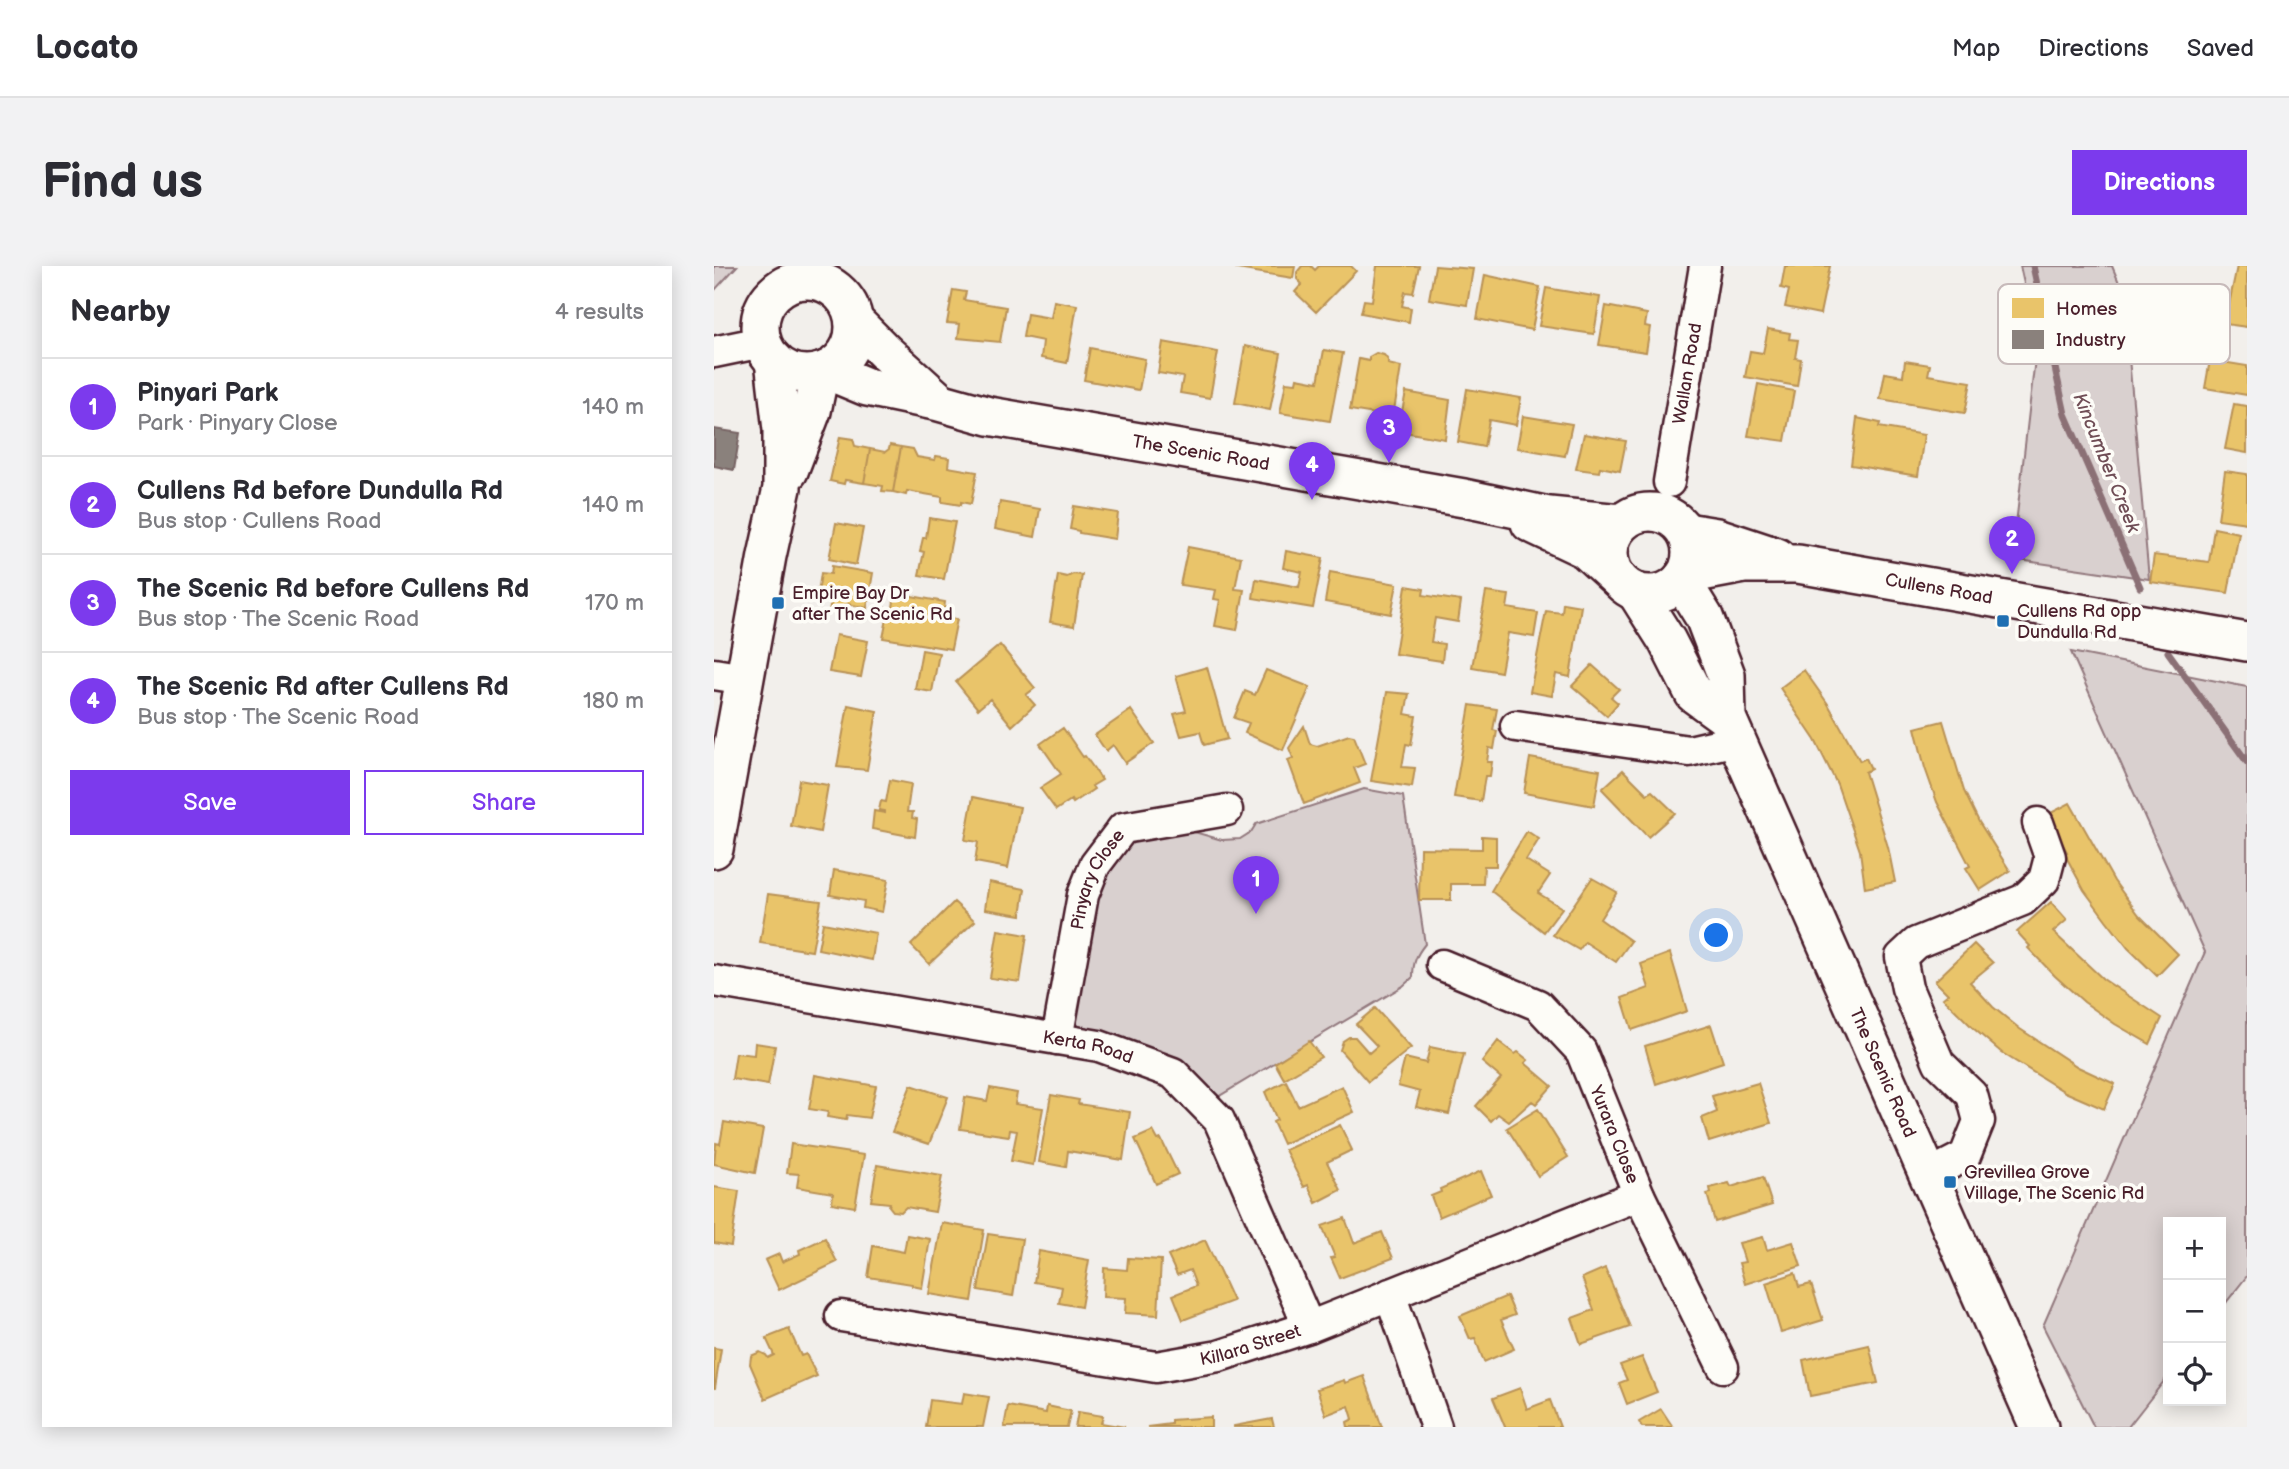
<!DOCTYPE html>
<meta charset="utf-8">
<style>
body{margin:0;font-family:"Balsamiq Sans",sans-serif;background:#f2f2f3;color:#2b2b33}
.controls{position:absolute;right:21px;bottom:21px;display:grid;overflow:hidden;border-radius:0px;box-shadow:0 4px 18px #0003}
.controls button{width:63px;height:63px;display:grid;place-items:center;padding:0;border:0;border-bottom:2px solid #e1e1e2;background:#fff;color:#2b2b33;font:35px sans-serif}
.you{position:absolute;left:1003px;top:670px;width:24px;height:24px;margin:-18px;border:5px solid #fff;border-radius:50%;background:#1a73e8;box-shadow:0 0 0 10px #1a73e833}
.badge{display:grid;place-items:center;width:46px;height:46px;border-radius:50%;background:#7c3aed;color:#fff;font-size:23px;font-weight:700}
.pin{position:absolute;translate:-50% -58px;filter:drop-shadow(0 2px 4px #0008)}
.pin::after{content:'';position:absolute;top:37px;width:24px;height:21px;background:inherit;clip-path:polygon(0 0,100% 0,50% 100%)}
.list{margin:0;padding:0;list-style:none}
h2{display:flex;justify-content:space-between;align-items:center;height:91px;margin:0;padding:0 28px;font-size:30px}
h2 small{font-size:23px;font-weight:400;color:#7c7c81}
.list li{display:grid;grid-template-columns:46px 1fr auto;gap:21px;align-items:center;box-sizing:border-box;height:98px;padding:0 28px;border-top:2px solid #e1e1e2}
.list b{display:block;font-size:26px;white-space:nowrap}
.list p{margin:0;font-size:23px;white-space:nowrap;color:#7c7c81}
.list em{font-size:23px;font-style:normal;color:#7c7c81}
.actions{display:flex;gap:14px;padding:21px 28px}
.actions a{flex:1;padding:16px 0;border:2px solid #7c3aed;border-radius:0px;text-align:center;font-size:24px;color:#7c3aed}
.actions .main{background:#7c3aed;color:#fff}
.icon{flex:none;width:38px;height:38px;fill:none;stroke:currentColor;stroke-width:2;stroke-linecap:round;stroke-linejoin:round}
.map{position:relative;flex:none;width:1533px;height:1161px;overflow:hidden;border-radius:0px}
header{display:flex;align-items:center;gap:42px;box-sizing:border-box;height:98px;padding:0 35px;background:#fff;border-bottom:2px solid #e1e1e2}
header strong{font-size:33px}
nav{display:flex;gap:38px;margin-inline-start:auto;font-size:24px}
.intro{display:flex;align-items:center;justify-content:space-between;box-sizing:border-box;height:168px;padding:0 42px}
h1{margin:0;font-size:49px}
.button{padding:18px 32px;border-radius:0px;background:#7c3aed;color:#fff;font-size:24px;font-weight:700}
main{display:flex;gap:42px;padding:0 42px}
aside{flex:1;background:#fff;border-radius:0px;box-shadow:0 4px 18px #0003}
.map>svg:first-child{display:block}
</style>
<header>
<strong>Locato</strong>
<nav><a>Map</a><a>Directions</a><a>Saved</a></nav>
</header>
<div class="intro"><h1>Find us</h1><a class="button">Directions</a></div>
<main>
<aside>
<h2>Nearby<small>4 results</small></h2>
<ul class="list">
<li><span class="badge">1</span><div><b>Pinyari Park</b><p>Park · Pinyary Close</p></div><em>140 m</em></li>
<li><span class="badge">2</span><div><b>Cullens Rd before Dundulla Rd</b><p>Bus stop · Cullens Road</p></div><em>140 m</em></li>
<li><span class="badge">3</span><div><b>The Scenic Rd before Cullens Rd</b><p>Bus stop · The Scenic Road</p></div><em>170 m</em></li>
<li><span class="badge">4</span><div><b>The Scenic Rd after Cullens Rd</b><p>Bus stop · The Scenic Road</p></div><em>180 m</em></li>
</ul>
<div class="actions"><a class="main">Save</a><a>Share</a></div>
</aside>
<div class="map">
<svg width="1533" height="1161" viewBox="0 0 1533 1161">
<rect width="100%" height="100%" fill="#f2efeb"/>
<filter id="ink" filterUnits="userSpaceOnUse"><feTurbulence type="fractalNoise" baseFrequency=".0143" numOctaves="2"/><feDisplacementMap in="SourceGraphic" scale="14" xChannelSelector="R" yChannelSelector="G"/><feConvolveMatrix kernelMatrix="1 2 1 2 8 2 1 2 1" color-interpolation-filters="sRGB"/></filter>
<g filter="url(#ink)">
<path fill="#d9d0cf" stroke="#92787d" stroke-width="2" d="M0,0H23L0,25Z
M1306,0H1398L1409,26L1435,313L1298,293L1323,75Z
M1357,386L1533,421V1010L1507,1043V956H1454V1110L1414,1161H1380L1329,1060L1491,686Z
M650,523L689,530L711,678C702,689 699,697 699,711L689,720L502,832L363,764L359,751L383,618L398,590L422,572L470,563L508,574L526,573L537,566L542,558Z"/>
<path fill="#e9c46a" stroke="#b99257" stroke-width="2" d="M524,0H581L579,12L523,3Z
M588,0H597L601,4L605,0H637L642,5L602,46L581,26L588,18L583,13V6Z
M663,0H705L699,27L691,26L688,40L697,42L695,56L647,47L650,34L658,35Z
M721,0L759,3L753,39L715,33Z
M1071,0H1116L1106,48L1071,41L1075,24L1067,22Z
M1523,0H1533V61L1511,58Z
M771,9L826,21L818,64L763,53Z
M832,22L886,31L880,68L825,60Z
M239,24L252,26L250,34L292,41L286,76L244,72L246,58L233,57Z
M340,35L363,39L353,97L327,92L329,75L309,71L313,48L337,52Z
M892,40L933,48L931,60L936,61L932,86L885,79Z
M1054,63L1076,67L1075,73L1084,74L1081,92L1087,93L1083,120L1031,111L1036,85L1049,87Z
M449,76L504,86L496,132L466,127L469,111L444,107Z
M531,80L567,87L556,144L521,137Z
M376,82L431,93L425,124L370,114Z
M610,84L629,87L616,155L566,147L572,116L582,117L583,112L604,116Z
M662,87L670,89L674,94V98L687,101L679,151L636,144L645,93L655,95V91Z
M1496,94L1533,100V129L1491,122Z
M1191,95L1216,99L1214,109L1257,116L1251,147L1166,133L1171,107L1189,110Z
M1044,118L1080,125L1071,175L1034,170Z
M753,123L807,132L802,159L775,154L770,181L744,176Z
M692,126L736,134L731,173L684,165Z
M1520,138L1533,140V187L1511,183Z
M809,150L858,158L851,190L803,182Z
M1143,152L1166,157L1165,161L1210,169L1204,210L1137,199Z
M870,168L912,175L906,205L886,201L885,206L862,203Z
M126,171L139,173L141,180L156,183L150,217L131,214L130,218L116,215Z
M176,179L187,181L179,226L168,225L169,220L150,217L156,183L171,186L175,183Z
M187,181L199,183L203,191L221,194L222,190L235,192L234,201L263,206L257,238L247,236V239L228,236V231L193,225L192,229L179,226Z
M1511,205L1533,208V257L1504,253Z
M286,236L326,243L321,271L281,263Z
M360,240L404,247L401,273L365,267V265L356,263Z
M215,252L241,256L230,313L205,309L210,286L206,285L209,272H212Z
M122,257L149,262L142,299L115,293Z
M1500,262L1525,267L1514,327L1436,316L1440,289L1495,296Z
M474,281L527,291L521,323L530,324L523,364L501,360L506,334L500,333L502,324L466,319Z
M572,285L609,292L599,342L539,332L542,313L585,321L588,306L569,302Z
M118,300L159,307L153,342L133,338L132,348L115,345L118,330L104,327L107,307L117,308Z
M616,306L683,318L677,348L611,336Z
M359,308L368,309L360,360L336,356L344,309L353,311Z
M692,320L710,323L709,329L747,335L744,356L721,352L717,376L730,378L728,395L681,388Z
M772,326L795,329L793,342L824,347L820,371L794,367L787,406L758,401Z
M181,327L231,336L229,351L243,353L237,383L169,372L173,353H170L172,342H179Z
M849,337L867,340L856,411L842,408L838,430L816,426L832,345L848,347Z
M122,369L154,375L147,411L115,406Z
M286,379L321,422L312,429L321,439L298,460L276,433L264,443L242,416Z
M208,384L225,387L218,426L201,423Z
M878,399L905,423L897,431L904,437L893,450L858,420Z
M493,401L513,473L490,479L486,466L467,470L460,448L472,445L462,410Z
M552,404L596,421L569,484L531,467L535,457L520,452L531,425L541,429Z
M1090,404L1114,438L1146,495L1152,492L1157,503L1151,506L1174,581L1181,616L1151,622L1146,585L1123,518L1101,474L1066,422Z
M673,426L695,428L691,448L702,450L697,479L692,478L688,501L701,502L698,521L657,515Z
M134,439L163,445L153,504L123,501Z
M756,439L783,443L779,464L783,465L780,483L775,482L773,496H778L776,510H771L767,535L740,531Z
M417,444L440,477L411,497L399,479L392,485L381,469Z
M1229,455L1250,525L1265,556L1296,605L1266,624L1252,602L1256,600L1223,536L1211,502L1201,462Z
M590,460L596,478L603,480L635,469L640,470L651,498L640,502L646,517L590,538L574,494L579,492L575,482Z
M349,462L369,491L371,490L388,514L378,520L380,523L359,537L357,534L342,544L326,522L347,508L326,478Z
M816,492L886,504L880,540L810,527Z
M909,504L933,528L938,525L961,547L934,571L888,523Z
M85,514L114,519L106,566L77,560Z
M176,514L197,518L193,546H199L198,552L203,553L201,571L158,563L160,545L171,547V545L165,544L167,535L172,536Z
M259,531L306,541L294,602L261,596L264,576L251,574Z
M1356,537L1400,615L1425,649L1464,688L1443,710L1414,682L1392,654L1370,624L1350,587L1353,586L1333,549Z
M813,565L825,573L812,594L836,609L824,627L848,642L830,666L777,625Z
M768,570L782,571V600H770L769,618H737V634H705L706,582L768,583Z
M120,604L174,614L168,646L149,642L150,635L116,629Z
M878,612L903,626L886,653L917,675L902,696L871,676L865,684L839,669Z
M275,616L311,623L307,649L271,643Z
M54,628L107,635L98,685L46,677Z
M240,636L261,655L215,698L197,679Z
M1337,636L1353,654L1339,666L1389,713L1448,752L1436,778L1401,758L1370,736L1341,710L1314,682L1316,680L1303,666Z
M109,657L162,667L158,694L104,683Z
M284,664L313,669L306,716L276,712Z
M1260,678L1279,697L1256,716L1279,741L1306,763L1364,801L1401,818L1390,843L1351,826L1288,787L1259,762L1229,732L1234,728L1221,715Z
M956,687L973,745L918,764L908,732L935,722L927,698Z
M661,742L697,782L654,816L626,784L629,775L635,771H641L655,787L663,780L642,758Z
M997,759L1009,796L942,818L931,780Z
M595,775L607,791L570,813L561,797Z
M784,775L801,788L804,786L814,794L811,797L838,820L822,838L818,835L795,856L784,848L777,855L762,840L787,812L768,796Z
M41,777L61,780L54,819L18,813L22,787L40,789Z
M716,781L750,788L735,848L702,841L706,826L684,820L691,792L712,797Z
M101,809L162,820L155,852L133,849L132,854L113,851L114,846L95,843Z
M572,815L584,840L628,820L640,846L569,878L559,856L563,854L551,826Z
M1044,817L1057,857L995,876L988,852L1003,846L998,830Z
M197,819L234,831L215,878L178,866Z
M276,822L303,827L301,838L329,842L319,899L297,895L303,865L296,864L295,870L246,863L251,831L273,835Z
M337,829L365,834L364,838L416,846L409,894L354,885L352,901L325,896Z
M824,843L854,891L824,910L793,862Z
M10,856L49,863L41,907L0,898L2,877L6,878Z
M626,859L638,884L613,896L627,924L602,937L594,919L590,921L571,884Z
M439,865L444,874L447,873L464,908L442,918L421,873Z
M77,878L150,889L141,941L118,937L119,927L83,921L85,908L73,907Z
M163,899L228,910L221,946L192,941L187,946L179,945L175,940L176,937L157,935Z
M767,905L777,929L725,951L717,930L727,926L726,923Z
M1049,911L1058,939L1001,956L993,928L997,927L996,922L1015,917L1017,921Z
M0,921L25,925L17,980L0,977Z
M631,952L640,977L668,966L679,992L626,1012L617,992L621,991L608,960Z
M228,957L270,964L258,1035L215,1028Z
M274,968L308,973L299,1030L264,1024Z
M193,969L216,973L208,1022L198,1020V1018L154,1011L159,980L190,986Z
M1049,971L1053,984L1079,976L1087,1000L1031,1018L1025,997L1031,996L1025,977Z
M111,972L123,996L65,1024L51,994L65,988L68,996L86,988L85,984Z
M491,974L519,1035L469,1054L459,1029L482,1020L476,1004L463,1009L454,990Z
M325,985L375,994L367,1041L345,1037L348,1021L320,1016Z
M414,992L447,994L444,1049L411,1047L412,1032L389,1031L390,1002L413,1004Z
M891,1002L916,1061L867,1078L858,1052L880,1044L868,1012Z
M1081,1007L1085,1021L1097,1018L1109,1054L1067,1067L1052,1017Z
M793,1030L801,1049L787,1054L800,1083L770,1096L761,1072L756,1073L746,1050Z
M75,1063L87,1090L92,1088L103,1110L51,1133L36,1098L37,1090L46,1086L52,1089L54,1092L60,1089L52,1072Z
M1155,1079L1164,1117L1096,1130L1089,1094Z
M0,1082L7,1083L1,1122H0Z
M928,1091L943,1126L913,1138L905,1117L913,1114L906,1099Z
M650,1110L668,1161H634L633,1156L639,1153L635,1140L612,1149L603,1123L630,1114L631,1117Z
M806,1122L813,1143L836,1134L846,1161H791L779,1132Z
M250,1127L275,1131L269,1161H212L216,1134L248,1138Z
M294,1140L332,1147L333,1140L357,1145L353,1161H290Z
M947,1143L959,1161H928L925,1156Z
M364,1146L389,1150L387,1157L411,1161H361Z
M497,1151V1161H433L457,1158V1154Z
M558,1153L560,1161H520V1160Z"/>
<path fill="#8a817c" stroke="#776464" stroke-width="2" d="M0,163L26,167L20,204L0,200Z"/>
<g fill="none" stroke-linecap="round" stroke-linejoin="round">
<path stroke="#8b6f75" stroke-width="7" d="M1319,0L1351,148L1426,321
M1454,386L1533,496"/>
<g stroke="#4a1f2b" stroke-width="35">
<g id="minor">
<path d="M0,86L48,76"/>
<path id="s1" d="M955,216L991,0"/>
<path d="M0,408L31,413"/>
<path d="M802,460L975,485L1023,474"/>
<path id="s2" d="M728,699L824,739L867,785L925,929L1009,1101"/>
<path id="s3" d="M0,715L385,780L459,807L505,854L595,1061"/>
<path id="s4" d="M343,773L369,629L381,599L409,562L513,544"/>
<path d="M1214,909L1251,890L1265,855L1258,829L1225,797L1193,722L1187,691L1202,677L1309,634L1330,614L1336,591L1324,557"/>
<path d="M676,1028L722,1161"/>
<path id="s5" d="M127,1050L442,1101L505,1090L595,1061L925,929"/>
</g>
</g>
<g stroke="#4a1f2b" stroke-width="42">
<g id="major">
<circle cx="93" cy="61" r="47"/>
<path d="M140,55L172,87L225,135"/>
<path id="s6" d="M112,104L153,121L225,136L275,150L750,232L835,250L907,257"/>
<path d="M75,205L98,145L106,106"/>
<circle cx="936" cy="287" r="41"/>
<path d="M816,257L871,283L904,313"/>
<path d="M972,266L1003,271L1063,291"/>
<path id="s7" d="M971,309L1030,298H1084L1533,376"/>
<path id="s8" d="M967,314L990,351L1012,409L1013,452L1325,1161"/>
<path d="M922,326L953,375L980,428L1013,452"/>
<path d="M0,583L53,290L68,222V164L60,94"/>
</g>
</g>
<use href="#minor" stroke="#fdfcf7" stroke-width="30"/>
<use href="#major" stroke="#fdfcf7" stroke-width="37"/>
</g>
</g>
<g fill="#1f6fb2" stroke="#fdfcf7" stroke-width="2.5">
<rect x="57" y="330" width="14" height="14" rx="3.5"/>
<rect x="1282" y="348" width="14" height="14" rx="3.5"/>
<rect x="1229" y="909" width="14" height="14" rx="3.5"/>
</g>
<g text-anchor="middle" dominant-baseline="central" stroke-width="7" stroke-linejoin="round" paint-order="stroke">
<g font-size="18" fill="#4a1f2b" stroke="#fdfcf7">
<text stroke="none"><textPath href="#s1" startOffset="110">Wallan Road</textPath></text>
<text stroke="none"><textPath href="#s6" startOffset="385">The Scenic Road</textPath></text>
<text stroke="none"><textPath href="#s7" startOffset="257">Cullens Road</textPath></text>
<text stroke="none"><textPath href="#s4" startOffset="166">Pinyary Close</textPath></text>
<text stroke="none"><textPath href="#s3" startOffset="380">Kerta Road</textPath></text>
<text stroke="none"><textPath href="#s8" startOffset="536">The Scenic Road</textPath></text>
<text stroke="none"><textPath href="#s2" startOffset="257">Yurara Close</textPath></text>
<text stroke="none"><textPath href="#s5" startOffset="416">Killara Street</textPath></text>
</g>
<g font-size="18" fill="#4a1f2b" stroke="#fdfcf7" text-anchor="start">
<text x="78" y="327">Empire Bay Dr<tspan x="78" dy="21">after The Scenic Rd</tspan></text>
<text x="1303" y="345">Cullens Rd opp<tspan x="1303" dy="21">Dundulla Rd</tspan></text>
<text x="1250" y="906">Grevillea Grove<tspan x="1250" dy="21">Village, The Scenic Rd</tspan></text>
</g>
<g font-size="19" font-style="italic" fill="#704e56" stroke="#fdfcf7">
<text transform="translate(1392 197) rotate(68)">Kincumber Creek</text>
</g>
</g>
<rect x="1284" y="18" width="232" height="80" rx="10" fill="#fdfcf7" stroke="#c7baba" stroke-width="2"/>
<rect x="1298" y="32" width="32" height="20" fill="#e9c46a"/>
<rect x="1298" y="64" width="32" height="19" fill="#8a817c"/>
<g font-size="19" fill="#4a1f2b">
<text x="1342" y="49">Homes</text>
<text x="1342" y="80">Industry</text>
</g>
</svg>
<div class="controls">
<button>+</button>
<button>−</button>
<button><svg class="icon" aria-label="locate" viewBox="0 0 24 24"><circle cx="12" cy="12" r="6"/><path d="M12 2v4M12 18v4M2 12h4M18 12h4"/></svg></button>
</div>
<div class="you"></div>
<div class="pin badge" style="left:542px;top:648px">1</div>
<div class="pin badge" style="left:1298px;top:308px">2</div>
<div class="pin badge" style="left:675px;top:197px">3</div>
<div class="pin badge" style="left:598px;top:234px">4</div>
</div>
</main>
